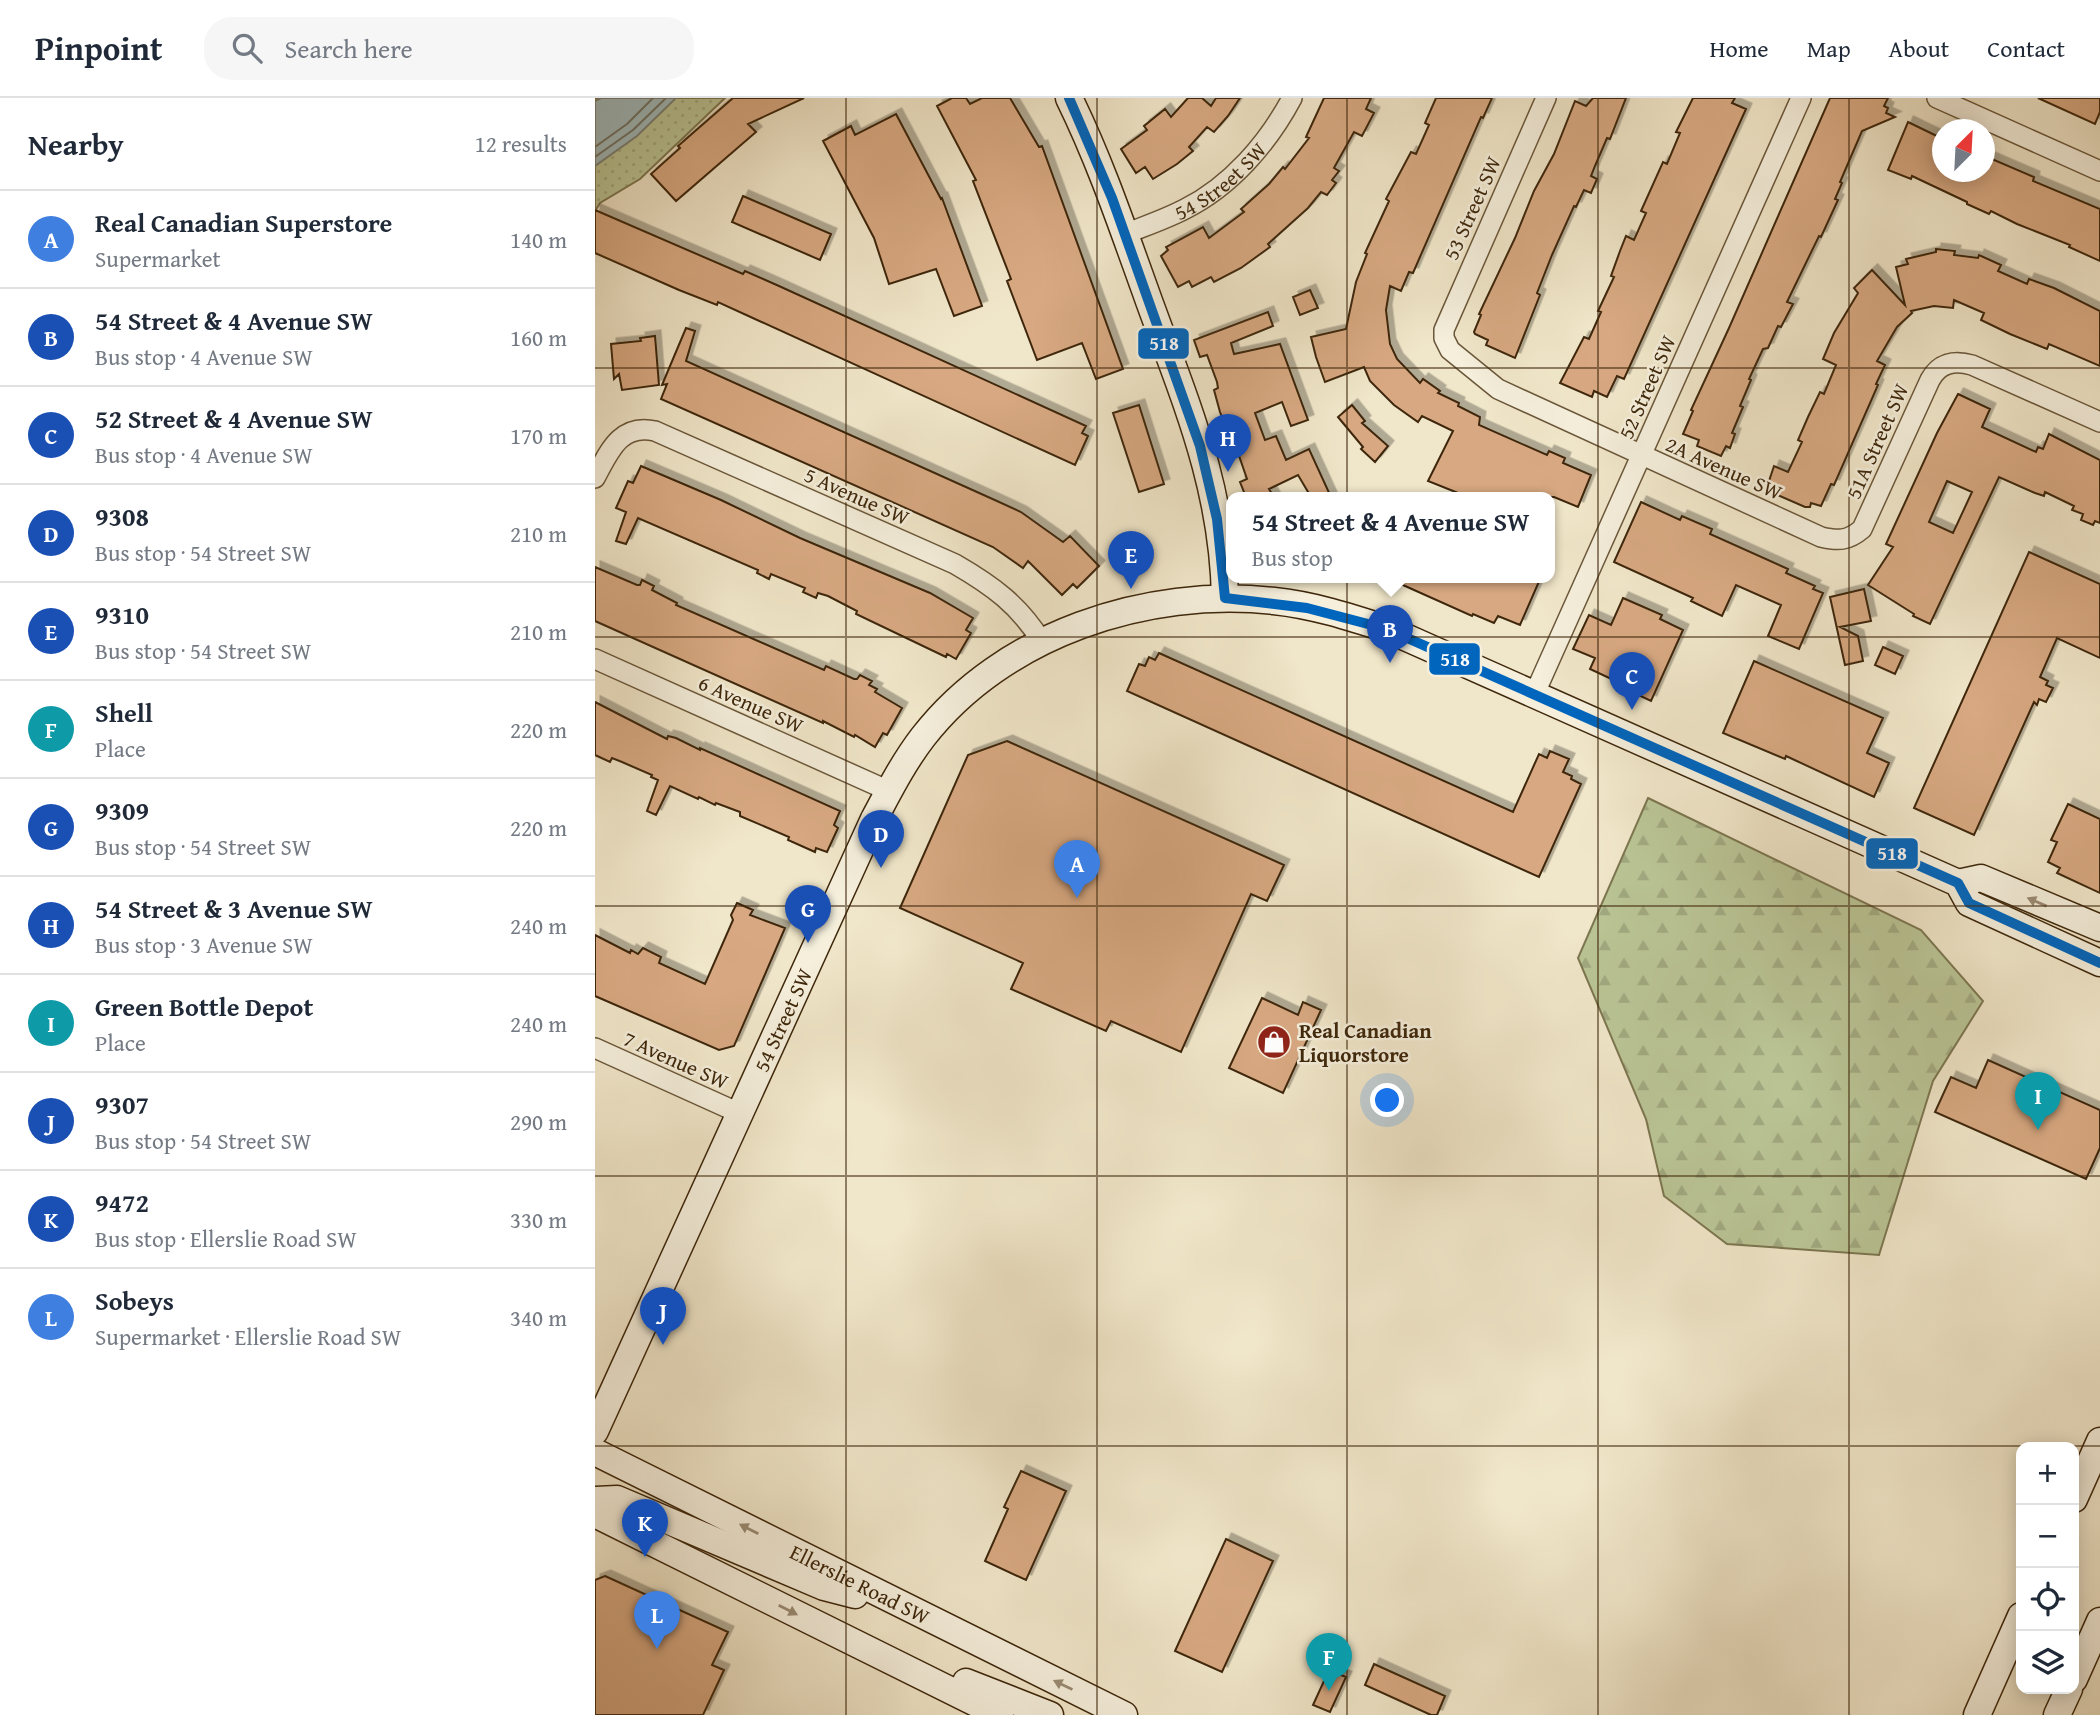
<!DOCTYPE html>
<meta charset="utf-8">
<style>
body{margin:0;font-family:"Gentium Book Plus",serif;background:#f6f6f7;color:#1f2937}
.controls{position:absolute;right:21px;bottom:21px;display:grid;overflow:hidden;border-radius:14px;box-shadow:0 4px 18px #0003}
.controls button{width:63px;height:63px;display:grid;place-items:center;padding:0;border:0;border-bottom:2px solid #e0e1e3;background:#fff;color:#1f2937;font:35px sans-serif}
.compass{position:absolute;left:1337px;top:21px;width:63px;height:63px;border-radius:50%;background:#fff;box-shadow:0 4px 18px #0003;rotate:24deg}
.you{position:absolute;left:793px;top:1003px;width:24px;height:24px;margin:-18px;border:5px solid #fff;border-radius:50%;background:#1a73e8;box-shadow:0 0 0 10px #1a73e833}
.badge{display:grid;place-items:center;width:46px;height:46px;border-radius:50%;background:#d93025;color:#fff;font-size:23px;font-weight:700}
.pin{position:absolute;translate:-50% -58px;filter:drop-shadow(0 2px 4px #0008)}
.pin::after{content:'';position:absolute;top:37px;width:24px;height:21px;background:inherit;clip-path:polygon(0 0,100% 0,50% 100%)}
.popup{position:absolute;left:631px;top:394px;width:329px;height:91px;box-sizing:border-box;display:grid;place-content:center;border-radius:14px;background:#fff;filter:drop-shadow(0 2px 5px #0005);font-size:23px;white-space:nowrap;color:#747a83}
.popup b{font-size:26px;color:#1f2937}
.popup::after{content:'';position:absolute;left:50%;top:100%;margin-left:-14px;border:14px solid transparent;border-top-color:#fff}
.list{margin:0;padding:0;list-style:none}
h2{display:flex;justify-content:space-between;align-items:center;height:91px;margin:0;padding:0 28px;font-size:30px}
h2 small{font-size:23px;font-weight:400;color:#747a83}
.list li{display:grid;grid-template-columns:46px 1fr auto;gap:21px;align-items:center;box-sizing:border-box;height:98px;padding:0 28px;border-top:2px solid #e0e1e3}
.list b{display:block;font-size:26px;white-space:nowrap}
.list p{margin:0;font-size:23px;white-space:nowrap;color:#747a83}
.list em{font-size:23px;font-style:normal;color:#747a83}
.icon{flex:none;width:38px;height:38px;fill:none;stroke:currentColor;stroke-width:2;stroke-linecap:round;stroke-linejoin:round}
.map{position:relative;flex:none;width:1505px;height:1617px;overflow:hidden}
header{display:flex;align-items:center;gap:42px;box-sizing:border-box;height:98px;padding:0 35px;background:#fff;border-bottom:2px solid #e0e1e3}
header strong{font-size:33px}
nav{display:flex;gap:38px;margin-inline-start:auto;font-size:24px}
.search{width:490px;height:63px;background:#f6f6f7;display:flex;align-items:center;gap:18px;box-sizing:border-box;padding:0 24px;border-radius:28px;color:#747a83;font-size:26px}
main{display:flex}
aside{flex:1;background:#fff}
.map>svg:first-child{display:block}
</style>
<header>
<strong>Pinpoint</strong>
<div class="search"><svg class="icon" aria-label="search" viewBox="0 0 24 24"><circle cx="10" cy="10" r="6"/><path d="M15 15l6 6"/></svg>Search here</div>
<nav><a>Home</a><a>Map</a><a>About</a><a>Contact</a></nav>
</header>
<main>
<aside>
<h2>Nearby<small>12 results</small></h2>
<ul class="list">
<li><span class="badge" style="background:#3f7fe0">A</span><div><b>Real Canadian Superstore</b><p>Supermarket</p></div><em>140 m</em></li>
<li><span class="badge" style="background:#1a4fb4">B</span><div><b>54 Street &amp; 4 Avenue SW</b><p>Bus stop · 4 Avenue SW</p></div><em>160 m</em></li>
<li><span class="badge" style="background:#1a4fb4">C</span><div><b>52 Street &amp; 4 Avenue SW</b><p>Bus stop · 4 Avenue SW</p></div><em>170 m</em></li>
<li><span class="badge" style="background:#1a4fb4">D</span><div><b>9308</b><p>Bus stop · 54 Street SW</p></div><em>210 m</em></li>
<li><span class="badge" style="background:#1a4fb4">E</span><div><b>9310</b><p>Bus stop · 54 Street SW</p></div><em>210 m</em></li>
<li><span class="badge" style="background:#0f9aa8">F</span><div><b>Shell</b><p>Place</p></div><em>220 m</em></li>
<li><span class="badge" style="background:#1a4fb4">G</span><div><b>9309</b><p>Bus stop · 54 Street SW</p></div><em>220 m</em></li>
<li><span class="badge" style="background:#1a4fb4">H</span><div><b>54 Street &amp; 3 Avenue SW</b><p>Bus stop · 3 Avenue SW</p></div><em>240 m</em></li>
<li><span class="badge" style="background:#0f9aa8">I</span><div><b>Green Bottle Depot</b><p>Place</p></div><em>240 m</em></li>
<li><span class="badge" style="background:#1a4fb4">J</span><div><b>9307</b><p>Bus stop · 54 Street SW</p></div><em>290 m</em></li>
<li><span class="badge" style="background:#1a4fb4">K</span><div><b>9472</b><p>Bus stop · Ellerslie Road SW</p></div><em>330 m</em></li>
<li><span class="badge" style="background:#3f7fe0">L</span><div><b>Sobeys</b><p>Supermarket · Ellerslie Road SW</p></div><em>340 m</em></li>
</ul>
</aside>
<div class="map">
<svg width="1505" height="1617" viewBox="0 0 1505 1617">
<defs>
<pattern id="forest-firs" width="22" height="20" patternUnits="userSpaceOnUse" patternTransform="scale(1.75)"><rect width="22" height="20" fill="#bac596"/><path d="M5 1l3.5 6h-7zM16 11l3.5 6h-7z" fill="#a1a980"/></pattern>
<pattern id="park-dots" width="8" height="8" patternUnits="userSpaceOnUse" patternTransform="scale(1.75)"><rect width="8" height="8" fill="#bac596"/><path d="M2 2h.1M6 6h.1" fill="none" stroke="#a1a980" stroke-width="1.8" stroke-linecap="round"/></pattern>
<filter id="shadow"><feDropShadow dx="5.5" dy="-5.5" stdDeviation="0" flood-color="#0004"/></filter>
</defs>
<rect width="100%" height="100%" fill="#f0e6c9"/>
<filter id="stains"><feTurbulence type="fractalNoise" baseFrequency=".00286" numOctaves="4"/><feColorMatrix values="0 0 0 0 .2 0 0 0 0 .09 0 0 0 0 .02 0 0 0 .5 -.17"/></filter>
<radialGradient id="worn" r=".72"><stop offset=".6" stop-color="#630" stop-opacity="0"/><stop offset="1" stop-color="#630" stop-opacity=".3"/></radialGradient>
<path fill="url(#forest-firs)" stroke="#7c7650" stroke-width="2" d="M1053,700L1326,832L1388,903L1338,983L1284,1157L1132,1146L1069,1098L1051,1021L983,860Z"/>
<path fill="url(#park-dots)" stroke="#7c7650" stroke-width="2" d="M0,0H130L45,81L5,105L0,113Z"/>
<path fill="#9fbdc1" stroke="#788178" stroke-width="2" d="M6,0H81L42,38L0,68V3Z"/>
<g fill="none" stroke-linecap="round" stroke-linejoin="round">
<path stroke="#6e7266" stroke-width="2" d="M0,49L32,26L58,0
M0,59L38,32L71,0"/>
</g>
<path fill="#d7a881" stroke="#3e270b" stroke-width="2" fill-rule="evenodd" filter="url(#shadow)" d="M138,0H209L153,26L161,34L81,103L56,76L85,50L83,48Z
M357,0H371L375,6L387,0H415L444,49L447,48L528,271L501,281L487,245L442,262L412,183L416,181L378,83L381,82L342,8Z
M593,0H607L616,8L621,0H645L633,18L619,34L612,29L594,49L598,53L582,66L558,81L550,69L541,75L526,51L552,32L549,28L570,11L576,19Z
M729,0H776L771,11L779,15L767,38L759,34L739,70L744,73L737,82L741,85L732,97L726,94L713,110L673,146L675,149L646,170L619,184L616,179L597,189L594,183L583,189L566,158L573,152L571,149L608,129L614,140L649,114L646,111L674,86L688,69L690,71L714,40L711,39Z
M841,0H897L888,20L886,19L818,175L814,174L806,193L795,188L791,212L795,246L802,261L825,285L828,281L845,293L843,295L864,305L863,308L885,319L884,327L952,357L954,353L970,360L968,365L996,377L983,409L959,399H873L833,383L858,333L827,318L823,324L799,307L775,283L769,269L730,284L721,259L716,239L751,231L761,184L772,156L770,155L794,103L791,101L816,54L821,56L834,27L830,25Z
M998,0H1031L1015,41L1012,40L1000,68L996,78L1002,81L996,95L989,92L981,109L979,108L957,157L942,195L945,197L920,260L891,247L893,242L880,236L879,234L886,217L884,216L920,140L939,93L959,56L980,3L991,8Z
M1098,0H1140L1137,5L1151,11L1029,281L1022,278L1012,299L999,293L997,299L965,285L989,239L994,241L1006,214L1003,213L1019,179L1016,178L1025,153L1031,138L1039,142L1051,115L1046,113L1068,64L1072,66L1085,35L1081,34Z
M1235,0H1293L1289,8L1293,10L1291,15L1300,19L1267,33L1245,84L1247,85L1240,101L1243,102L1226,139L1224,138L1192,204L1198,206L1186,229L1183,228L1173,250L1168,251L1154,281L1156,282L1145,308L1148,309L1137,335L1140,336L1135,350L1131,348L1126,358L1102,348L1104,342L1088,336L1098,313L1096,312L1134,230Z
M1443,0H1505V14L1500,26Z
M301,16L346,101L347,100L387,208L359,218L341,171L294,186L279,140L228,43L256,28L260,37Z
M1313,24L1348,41V74H1390V58L1439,79L1438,83L1505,111V163L1474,149L1475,147L1422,126L1396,113L1394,116L1372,106V104L1317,78L1316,81L1293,72Z
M148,98L236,136L225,162L137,124Z
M0,112L148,176L150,173L184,188L491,328L487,335L493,338L480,367L160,221L123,204L122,207L84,192L0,155Z
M1341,151L1360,153L1359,157L1383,160L1384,157L1406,167L1403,173L1432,186L1434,181L1459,190L1505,213V268L1454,246L1452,251L1415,236L1386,222L1389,215L1359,202L1358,210L1339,208L1316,213L1317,215L1302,229L1282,263L1290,267L1281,286L1283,287L1239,387L1236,386L1226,408L1216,405L1215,409H1210L1171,392L1179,368L1193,374L1207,344L1203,342L1213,319L1225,294L1229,296L1241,267L1228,261L1239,235L1263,195L1259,190L1277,172L1310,207L1301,169L1313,166L1311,161L1341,154Z
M715,192L723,210L705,217L698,199Z
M673,214L678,228L636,245L639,256L685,246L713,322L696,328L687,304L660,315L670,342L681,338L691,362L714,351L736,399H716L703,377L674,391L679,399H651L645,384L652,381L633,326L630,327L625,314L619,292L623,290L622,284L612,257L605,259L599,242Z
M91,230L100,233L91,263L402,403L426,414L468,444L475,438L504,468L482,490L478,486L467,497L433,463L428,470L398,449L66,301L72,286L67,287Z
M60,238L64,287L27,292L24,276L19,281L16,246L46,243L45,240Z
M1363,296L1395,311L1387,329L1441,354L1443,349L1448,351L1454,336L1505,362V425L1500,423L1498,427L1486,422L1488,416L1477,412L1479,408L1450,394L1449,398L1440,395L1404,379L1335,526L1318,518L1319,516L1273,487L1298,449L1291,446L1342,335ZM1352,383L1377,394L1358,435L1334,424Z
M544,307L569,386L544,394L518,315Z
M757,307L770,323L767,325L793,348L780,364L766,351L768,349L743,319Z
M46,368L126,402L205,440L335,495L378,520L371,532L376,535L361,561L352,556L351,559L261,516L262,513L233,498L223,495L221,500L208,494L210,490L176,476L174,481L162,475L163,472L43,420L31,446L21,443L31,414L21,410L33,383L38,385Z
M1046,404L1085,422L1087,418L1117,431L1115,436L1193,471L1191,475L1220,488L1218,491L1228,495L1204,551L1173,538L1186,507L1141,487L1127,518L1096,503L1098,500L1019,464Z
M1434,454L1505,486V560L1462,540L1445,579L1453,583L1451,587L1458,590L1451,604L1444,601L1442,607L1439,604L1379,737L1319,710Z
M0,469L42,487H45L47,482L59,488L57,492L82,505L81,507L229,572L231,568L259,581H262L265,577L277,583L274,587L282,591L280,594L307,610L292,637L288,635L280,649L260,637L259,639L228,623V625L0,523Z
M790,479H946L925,527L903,518L899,525L878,516L877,518Z
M1269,491L1276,523L1245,529L1263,538L1268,563L1250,567L1235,499Z
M1028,500L1067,517L1065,521L1088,532L1056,603L1039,595L1040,592L995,571L1000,560L978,551L994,517L1016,527Z
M1288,549L1308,558L1300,576L1280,567Z
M564,555L918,714L944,656L952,660L955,653L974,661L968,674L977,678L976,681L986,686L944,779L532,593L544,566L550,568L554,559L560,562Z
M1159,563L1288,620L1272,655L1294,665L1279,699L1191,658L1190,661L1128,635Z
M0,604L72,641L73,638L81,640L105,652V650L245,713L239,727L243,730L232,754L221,750L220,754L193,742L194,739L145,718V714L121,705L120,707L104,699L103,701L75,688L61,717L52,713L63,682L56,679L57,677L27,664L17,660L15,664L0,657Z
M412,643L689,767L672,803L656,796L586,954L516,923L511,933L416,891L428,865L305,810L373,657Z
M1473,706L1505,721V795L1462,775L1465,770L1453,764L1462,744L1456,742Z
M142,805L158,812L155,817L190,830L139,948L124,952L0,898V837L35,855L36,852L43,856L48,850L66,859L64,865L110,886L138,822L136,817Z
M667,900L703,917L708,904L726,912L688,995L634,970Z
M1393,962L1505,1012V1050L1491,1081L1340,1014L1356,979L1381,990Z
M426,1373L471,1393L431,1482L390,1463L413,1411L409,1409Z
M631,1441L678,1463L627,1574L580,1553Z
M10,1478L133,1534L117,1567L129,1572L108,1617H0V1482Z
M779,1566L850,1598L842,1617H836L770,1587Z
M734,1572L751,1579L735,1614L718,1607Z"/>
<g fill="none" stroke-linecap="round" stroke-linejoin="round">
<g stroke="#6a573a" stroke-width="22">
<g id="street">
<path d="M951,0L849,232V240L855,252L903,291L1226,439C1243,443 1253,443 1267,431L1335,282C1344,265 1359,262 1377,267L1505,324"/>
<path d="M1342,0L1505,73"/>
<path id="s1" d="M530,136C550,128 571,121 590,111C636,88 673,45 697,0"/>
<path d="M0,380C14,354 25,325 60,333L360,466C398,488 424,507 447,544"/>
<path d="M0,561L294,693"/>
<path d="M939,597L1206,0"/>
<path d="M0,950L144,1015"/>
</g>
</g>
<g stroke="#3e270b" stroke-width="29">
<g id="secondary">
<path d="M474,0C506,65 529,134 554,203C591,305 628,389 630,500"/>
<path d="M1363,785L1386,780L1505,830"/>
<path id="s2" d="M0,1333L279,721C294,693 308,665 328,639C408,536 552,489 679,503C718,507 755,519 792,531L1363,785L1374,805L1505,865"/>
<path id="s3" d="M0,1354L529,1617"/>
<path d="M1479,1401L1505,1343"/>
<path d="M0,1402L22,1401L229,1489L260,1497"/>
<path d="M0,1416L405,1617"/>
<path d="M1479,1581L1505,1523"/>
<path d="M371,1584L455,1617"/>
<path d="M1382,1617L1426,1518"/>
<path d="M1462,1617L1474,1591"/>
</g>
</g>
<use href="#street" stroke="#f5efdc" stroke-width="19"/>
<use href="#secondary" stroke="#f5efdc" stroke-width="26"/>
<g stroke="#f5efdc" stroke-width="16">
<path id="bus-1" d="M474,0L517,100L605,348L622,421L630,500
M630,500L712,510L792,531L1363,785L1374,805L1505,865"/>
</g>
<use href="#bus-1" stroke="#0065bd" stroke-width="10"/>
</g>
<defs><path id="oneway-solid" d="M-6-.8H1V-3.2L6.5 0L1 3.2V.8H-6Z" transform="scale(1.75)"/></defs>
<g fill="#9a8b74">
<use href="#oneway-solid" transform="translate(1442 804) rotate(-157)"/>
<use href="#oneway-solid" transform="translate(154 1431) rotate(-153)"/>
<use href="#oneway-solid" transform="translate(193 1512) rotate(27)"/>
<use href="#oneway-solid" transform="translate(468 1587) rotate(-154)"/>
</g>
<path fill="none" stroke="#3e270b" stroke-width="2" stroke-opacity="0.55" d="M251,0V1617M502,0V1617M752,0V1617M1003,0V1617M1254,0V1617M0,270H1505M0,539H1505M0,808H1505M0,1078H1505M0,1348H1505"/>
<defs>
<g id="shop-disc" transform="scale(1.75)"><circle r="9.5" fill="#8f2418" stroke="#f5efdc"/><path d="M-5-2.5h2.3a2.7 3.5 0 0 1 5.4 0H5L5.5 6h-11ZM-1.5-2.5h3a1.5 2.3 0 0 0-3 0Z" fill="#fff"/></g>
</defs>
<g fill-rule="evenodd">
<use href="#shop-disc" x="679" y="944"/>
</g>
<g text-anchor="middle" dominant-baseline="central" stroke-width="5" stroke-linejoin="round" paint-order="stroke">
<g font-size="21" fill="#3e270b" stroke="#f5efdc">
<text stroke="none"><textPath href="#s1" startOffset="110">54 Street SW</textPath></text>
<text transform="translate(877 110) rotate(-66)">53 Street SW</text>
<text transform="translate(1052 289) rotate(-66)">52 Street SW</text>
<text transform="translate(1282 343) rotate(-66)">51A Street SW</text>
<text transform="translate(1129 370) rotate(24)">2A Avenue SW</text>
<text transform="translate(262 398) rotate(24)">5 Avenue SW</text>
<text transform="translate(156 606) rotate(24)">6 Avenue SW</text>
<text stroke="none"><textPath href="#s2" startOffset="452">54 Street SW</textPath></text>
<text transform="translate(81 962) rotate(24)">7 Avenue SW</text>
<text stroke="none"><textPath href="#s3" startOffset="296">Ellerslie Road SW</textPath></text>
</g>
<g font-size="21" font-weight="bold" fill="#3e270b" stroke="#f5efdc" text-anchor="start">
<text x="704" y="932">Real Canadian<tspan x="704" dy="24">Liquorstore</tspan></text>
</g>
</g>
<g stroke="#f5efdc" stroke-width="2.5">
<rect x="542" y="229" width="53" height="33" rx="7" fill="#0065bd"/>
<rect x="833" y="544" width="53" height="34" rx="7" fill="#0065bd"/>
<rect x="1270" y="739" width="54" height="33" rx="7" fill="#0065bd"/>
</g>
<g font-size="19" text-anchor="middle" font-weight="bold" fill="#fff">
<text x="569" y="252">518</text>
<text x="860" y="568">518</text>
<text x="1297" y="762">518</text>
</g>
<rect width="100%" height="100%" filter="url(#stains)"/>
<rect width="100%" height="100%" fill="url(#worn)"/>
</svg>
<div class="controls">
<button>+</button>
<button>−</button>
<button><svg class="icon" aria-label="locate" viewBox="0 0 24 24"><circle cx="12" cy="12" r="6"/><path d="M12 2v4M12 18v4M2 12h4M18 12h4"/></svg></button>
<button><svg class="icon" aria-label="layers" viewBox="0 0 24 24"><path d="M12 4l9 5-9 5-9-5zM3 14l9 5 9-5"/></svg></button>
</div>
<svg class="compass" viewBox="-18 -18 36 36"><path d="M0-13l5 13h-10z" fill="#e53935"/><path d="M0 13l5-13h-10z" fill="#747a83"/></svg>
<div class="you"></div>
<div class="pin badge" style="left:482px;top:800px;background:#3f7fe0">A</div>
<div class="pin badge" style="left:795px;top:565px;background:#1a4fb4">B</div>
<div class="popup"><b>54 Street &amp; 4 Avenue SW</b>Bus stop</div>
<div class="pin badge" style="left:1037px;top:612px;background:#1a4fb4">C</div>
<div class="pin badge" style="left:286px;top:770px;background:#1a4fb4">D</div>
<div class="pin badge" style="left:536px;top:491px;background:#1a4fb4">E</div>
<div class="pin badge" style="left:734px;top:1593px;background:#0f9aa8">F</div>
<div class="pin badge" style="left:213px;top:845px;background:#1a4fb4">G</div>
<div class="pin badge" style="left:633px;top:374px;background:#1a4fb4">H</div>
<div class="pin badge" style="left:1443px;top:1032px;background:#0f9aa8">I</div>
<div class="pin badge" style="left:68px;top:1247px;background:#1a4fb4">J</div>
<div class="pin badge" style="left:50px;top:1459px;background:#1a4fb4">K</div>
<div class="pin badge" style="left:62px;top:1551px;background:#3f7fe0">L</div>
</div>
</main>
